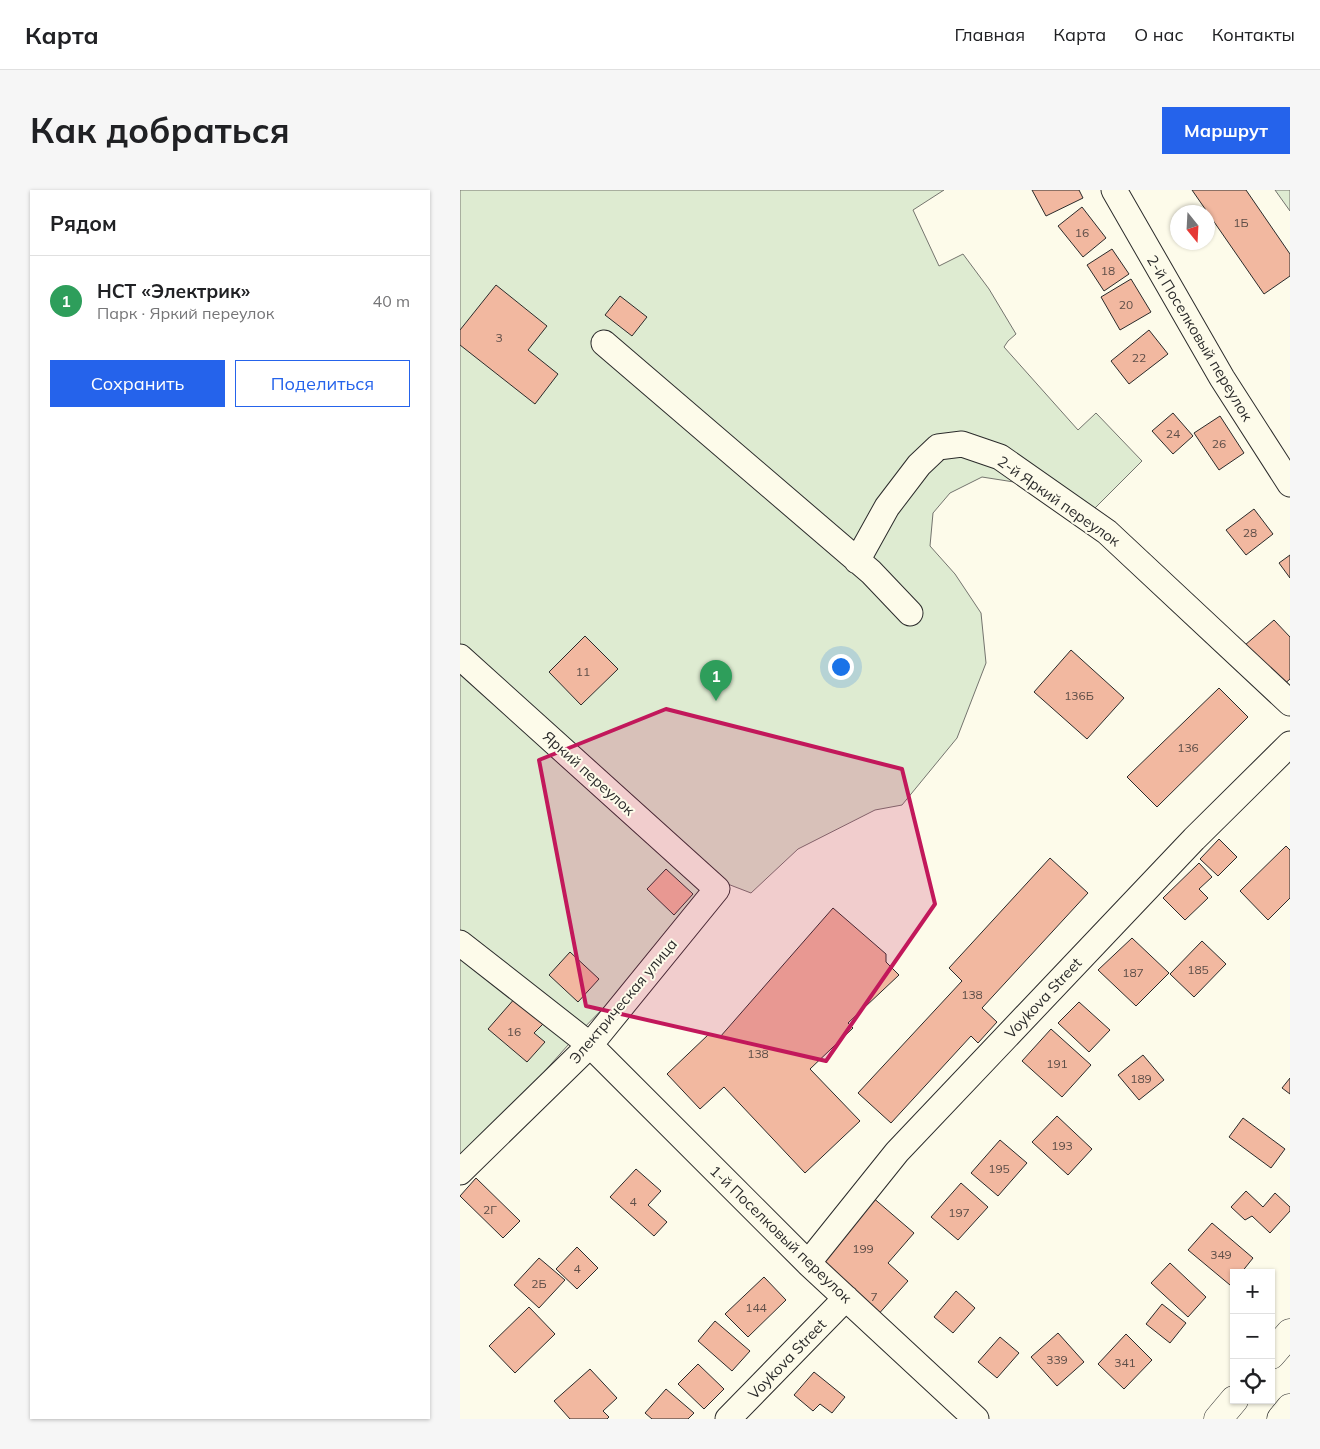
<!DOCTYPE html>
<html lang="ru">
<meta charset="utf-8">
<style>
body{margin:0;font-family:Mulish,sans-serif;background:#f6f6f6;color:#202124}
.controls{position:absolute;right:15px;bottom:15px;display:grid;overflow:hidden;border-radius:0px;box-shadow:0 1px 4px #0004}
.controls button{width:45px;height:45px;display:grid;place-items:center;padding:0;border:0;border-bottom:1px solid #e0e0e0;background:#fff;color:#202124;font:25px sans-serif}
.compass{position:absolute;left:710px;top:15px;width:45px;height:45px;border-radius:50%;background:#fff;box-shadow:0 1px 4px #0004;rotate:162deg}
.you{position:absolute;left:380px;top:476px;width:18px;height:18px;margin:-12px;border:4px solid #fff;border-radius:50%;background:#1a73e8;box-shadow:0 0 0 8px #1a73e833}
.badge{display:grid;place-items:center;width:32px;height:32px;border-radius:50%;background:#2563eb;color:#fff;font-size:16px;font-weight:700}
.pin{position:absolute;translate:-50% -41px;filter:drop-shadow(0 1px 2px #0008)}
.pin::after{content:'';position:absolute;top:26px;width:18px;height:15px;background:inherit;clip-path:polygon(0 0,100% 0,50% 100%)}
.list{margin:0;padding:0;list-style:none}
h2{display:flex;justify-content:space-between;align-items:center;height:65px;margin:0;padding:0 20px;font-size:21px}
h2 small{font-size:16px;font-weight:400;color:#757577}
.list li{display:grid;grid-template-columns:32px 1fr auto;gap:15px;align-items:center;box-sizing:border-box;height:90px;padding:0 20px;border-top:1px solid #e0e0e0}
.list b{display:block;font-size:19px;white-space:nowrap}
.list p{margin:0;font-size:16px;white-space:nowrap;color:#757577}
.list em{font-size:16px;font-style:normal;color:#757577}
.actions{display:flex;gap:10px;padding:15px 20px}
.actions a{flex:1;padding:11px 0;border:1px solid #2563eb;border-radius:0px;text-align:center;font-size:18px;color:#2563eb}
.actions .main{background:#2563eb;color:#fff}
.icon{flex:none;width:28px;height:28px;fill:none;stroke:currentColor;stroke-width:2;stroke-linecap:round;stroke-linejoin:round}
.map{position:relative;flex:none;width:830px;height:1229px;overflow:hidden;border-radius:0px}
header{display:flex;align-items:center;gap:30px;box-sizing:border-box;height:70px;padding:0 25px;background:#fff;border-bottom:1px solid #e0e0e0}
header strong{font-size:24px}
nav{display:flex;gap:28px;margin-inline-start:auto;font-size:18px}
.intro{display:flex;align-items:center;justify-content:space-between;box-sizing:border-box;height:120px;padding:0 30px}
h1{margin:0;font-size:35px}
.button{padding:12px 22px;border-radius:0px;background:#2563eb;color:#fff;font-size:18px;font-weight:700}
main{display:flex;gap:30px;padding:0 30px}
aside{flex:1;background:#fff;border-radius:0px;box-shadow:0 1px 4px #0004}
.map>svg:first-child{display:block}
</style>
<header>
<strong>Карта</strong>
<nav><a>Главная</a><a>Карта</a><a>О нас</a><a>Контакты</a></nav>
</header>
<div class="intro"><h1>Как добраться</h1><a class="button">Маршрут</a></div>
<main>
<aside>
<h2>Рядом<small></small></h2>
<ul class="list">
<li><span class="badge" style="background:#2e9e5b">1</span><div><b>НСТ «Электрик»</b><p>Парк · Яркий переулок</p></div><em>40 m</em></li>
</ul>
<div class="actions"><a class="main">Сохранить</a><a>Поделиться</a></div>
</aside>
<div class="map">
<svg width="830" height="1229" viewBox="0 0 830 1229">
<rect width="100%" height="100%" fill="#fdfbea"/>
<path fill="#deebd1" stroke="#74746e" d="M0,0H484L453,20L479,76L503,64L529,99L556,144L548,151L544,157L618,240L636,223L682,271L617,336L554,292L522,287L490,303L473,323L470,356L495,384L521,423L526,473L497,548L442,615L415,620L338,659L291,703L265,693L117,845L0,976Z
M815,0H830V21Z"/>
<path fill="#f2b8a0" stroke="#2b2b2b" d="M572,0H619L623,8L586,26Z
M732,0H786L830,64V86L804,104Z
M622,17L646,48L623,67L598,36Z
M652,59L669,84L644,101L627,75Z
M671,89L691,122L660,140L641,107Z
M36,95L87,136L68,160L98,184L75,214L0,155V140Z
M160,106L187,127L172,146L145,125Z
M689,140L708,164L669,194L651,171Z
M713,223L733,246L713,264L692,241Z
M760,226L784,263L759,280L734,243Z
M794,319L813,344L786,365L766,340Z
M830,365V388L819,373Z
M814,430L830,447V489L822,496L785,455Z
M125,446L158,479L121,515L89,482Z
M611,460L664,508L627,549L574,502Z
M759,498L788,527L697,617L667,587Z
M759,649L777,667L758,686L740,669Z
M826,656L830,660V708L808,730L780,701Z
M590,668L628,703L522,818L537,832L518,853L511,846L431,933L398,903L502,791L489,778Z
M739,673L752,687L739,699L748,708L725,730L703,708Z
M206,679L233,704L214,725L187,699Z
M373,718L426,764V772L439,785L388,833L393,838L350,879L400,931L345,983L264,897L240,919L207,884L249,844L260,847Z
M672,748L709,783L676,816L638,780Z
M742,751L766,774L734,807L710,784Z
M110,762L139,789L118,812L89,785Z
M56,807L85,832L74,843L85,852L67,872L28,839Z
M619,812L650,840L629,862L598,833Z
M591,839L631,875L602,907L562,871Z
M683,865L704,890L679,910L658,885Z
M830,888V904L822,898Z
M597,926L632,959L608,985L572,952Z
M783,928L825,959L811,978L769,947Z
M540,950L567,973L538,1006L511,983Z
M176,979L201,1001L188,1015L207,1032L194,1046L150,1007Z
M16,988L60,1031L43,1048L0,1006Z
M501,993L528,1017L498,1050L471,1027Z
M786,1001L803,1017L815,1003L830,1017V1021L810,1043L792,1026L785,1030L771,1017Z
M411,1006L454,1043L428,1073L448,1091L416,1127L353,1073Z
M752,1033L793,1068L781,1083H774V1091L770,1095L728,1060Z
M117,1057L138,1078L117,1099L96,1079Z
M79,1068L105,1090L79,1118L54,1095Z
M710,1073L746,1107L728,1127L691,1093Z
M304,1087L326,1110L288,1147L265,1124Z
M496,1101L515,1118L493,1143L474,1127Z
M702,1114L726,1133L710,1153L686,1134Z
M69,1117L95,1144L55,1183L29,1156Z
M255,1131L290,1161L272,1181L238,1151Z
M598,1143L624,1172L597,1196L571,1167Z
M666,1144L692,1170L664,1199L638,1174Z
M540,1147L559,1163L537,1188L518,1172Z
M238,1174L264,1199L244,1219L218,1194Z
M130,1179L157,1208L143,1221L149,1227L147,1229H110L94,1211Z
M354,1182L385,1207L372,1223L360,1214L353,1221L334,1205Z
M206,1199L234,1223L228,1229H192L185,1223Z"/>
<g fill="none" stroke-linecap="round" stroke-linejoin="round">
<g stroke="#2b2b2b" stroke-width="27">
<path id="minor" d="M654,0L762,188L830,294
M144,153L411,382L450,423
M397,371L427,317L459,275L478,257L502,254L540,267L647,342L830,513
M0,467L257,699L130,855L0,982
M0,753L130,855L348,1073L516,1229
M348,1073L437,962L734,649L830,554
M268,1229L386,1108"/>
</g>
<g stroke="#2b2b2b" stroke-width="29">
<path id="major" d="M811,1165L830,1143
M758,1229L774,1210
M821,1229L830,1218"/>
</g>
<use href="#minor" stroke="#fdfbea" stroke-width="25"/>
<use href="#major" stroke="#fdfbea" stroke-width="28"/>
</g>
<path fill="#c2185b" fill-opacity="0.2" stroke="#c2185b" stroke-width="4" stroke-linejoin="round" d="M206,519L442,579L475,714L366,871L126,816L79,570Z"/>
<g text-anchor="middle" dominant-baseline="central" stroke-width="4" stroke-linejoin="round" paint-order="stroke">
<g font-size="12" fill="#5d4e48">
<text x="781" y="32">1Б</text>
<text x="622" y="42">16</text>
<text x="648" y="80">18</text>
<text x="666" y="114">20</text>
<text x="39" y="147">3</text>
<text x="679" y="167">22</text>
<text x="713" y="243">24</text>
<text x="759" y="253">26</text>
<text x="790" y="342">28</text>
<text x="123" y="481">11</text>
<text x="619" y="505">136Б</text>
<text x="728" y="557">136</text>
<text x="738" y="779">185</text>
<text x="673" y="782">187</text>
<text x="512" y="804">138</text>
<text x="54" y="841">16</text>
<text x="298" y="863">138</text>
<text x="597" y="873">191</text>
<text x="681" y="888">189</text>
<text x="602" y="955">193</text>
<text x="539" y="978">195</text>
<text x="173" y="1011">4</text>
<text x="30" y="1019">2Г</text>
<text x="499" y="1022">197</text>
<text x="403" y="1058">199</text>
<text x="761" y="1064">349</text>
<text x="117" y="1078">4</text>
<text x="79" y="1093">2Б</text>
<text x="414" y="1106">7</text>
<text x="296" y="1117">144</text>
<text x="597" y="1169">339</text>
<text x="665" y="1172">341</text>
</g>
<g font-size="15" fill="#2b2b2b" stroke="#fdfbea">
<text transform="translate(740 148) rotate(59)">2-й Поселковый переулок</text>
<text transform="translate(599 311) rotate(35)">2-й Яркий переулок</text>
<text transform="translate(129 583) rotate(42)">Яркий переулок</text>
<text transform="translate(583 808) rotate(-47)">Voykova Street</text>
<text transform="translate(163 811) rotate(-50)">Электрическая улица</text>
<text transform="translate(321 1044) rotate(44)">1-й Поселковый переулок</text>
<text transform="translate(327 1169) rotate(-46)">Voykova Street</text>
</g>
</g>
</svg>
<div class="controls">
<button>+</button>
<button>−</button>
<button><svg class="icon" aria-label="locate" viewBox="0 0 24 24"><circle cx="12" cy="12" r="6"/><path d="M12 2v4M12 18v4M2 12h4M18 12h4"/></svg></button>
</div>
<svg class="compass" viewBox="-18 -18 36 36"><path d="M0-13l5 13h-10z" fill="#e53935"/><path d="M0 13l5-13h-10z" fill="#757577"/></svg>
<div class="you"></div>
<div class="pin badge" style="left:256px;top:511px;background:#2e9e5b">1</div>
</div>
</main>
